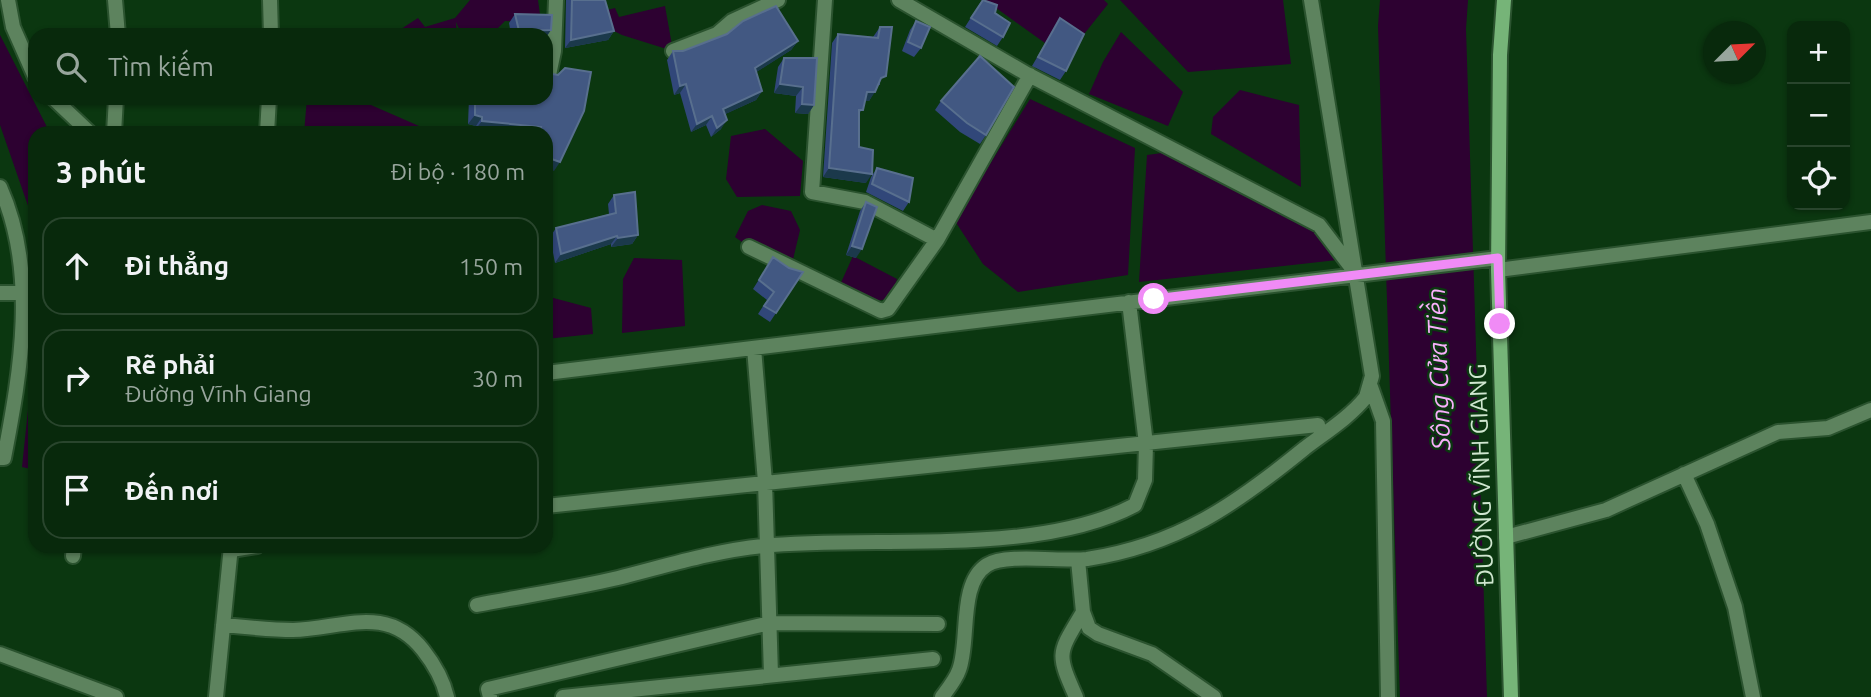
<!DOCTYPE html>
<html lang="vi">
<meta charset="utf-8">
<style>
body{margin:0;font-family:Ubuntu,sans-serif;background:#113115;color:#f1f3f6}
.controls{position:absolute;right:21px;top:21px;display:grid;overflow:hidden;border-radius:14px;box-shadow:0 2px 5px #0004}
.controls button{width:63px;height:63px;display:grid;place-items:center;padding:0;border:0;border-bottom:2px solid #29452d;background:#08290c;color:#f1f3f6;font:35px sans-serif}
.compass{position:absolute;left:1703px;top:21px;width:63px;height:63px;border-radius:50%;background:#08290c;box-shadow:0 2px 5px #0004;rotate:66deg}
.stop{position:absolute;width:21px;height:21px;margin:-16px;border:5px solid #f08bf6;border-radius:50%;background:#fff}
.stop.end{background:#f08bf6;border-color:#fff;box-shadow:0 2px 7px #0008}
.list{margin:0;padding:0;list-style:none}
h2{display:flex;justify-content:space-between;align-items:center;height:91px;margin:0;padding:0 28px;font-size:30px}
h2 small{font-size:23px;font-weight:400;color:#98a69d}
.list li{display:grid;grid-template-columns:46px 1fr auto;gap:21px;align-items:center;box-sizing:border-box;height:98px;margin:0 14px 14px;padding:0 14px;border:2px solid #29452d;border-radius:21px}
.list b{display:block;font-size:26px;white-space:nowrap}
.list p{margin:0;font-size:23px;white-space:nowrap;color:#98a69d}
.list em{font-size:23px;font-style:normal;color:#98a69d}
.icon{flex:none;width:38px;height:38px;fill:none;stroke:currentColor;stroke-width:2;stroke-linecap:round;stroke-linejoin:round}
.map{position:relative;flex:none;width:1871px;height:697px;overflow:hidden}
.search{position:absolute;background:#08290c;box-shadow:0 2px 5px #0004;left:28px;top:28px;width:525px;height:77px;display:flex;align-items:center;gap:18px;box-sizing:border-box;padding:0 24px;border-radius:21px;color:#98a69d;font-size:26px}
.panel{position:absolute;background:#08290c;box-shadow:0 2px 5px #0004;left:28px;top:126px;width:525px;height:427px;border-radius:21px}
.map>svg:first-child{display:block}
</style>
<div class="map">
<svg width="1871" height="697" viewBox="0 0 1871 697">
<rect width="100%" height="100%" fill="#0b3710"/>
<path fill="#2d0131" d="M470,0H538L541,22L505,21L496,30L461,33L456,22L457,35H398L401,29L418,18L425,27L455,18Z
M985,0H1104L1108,4L1077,43H1045Z
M1120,0H1283L1291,64L1188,72Z
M1380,0H1468L1466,29L1487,697H1400L1378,26Z
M665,6L673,51L622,35L606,27L603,11L615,8L619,17Z
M1121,32L1183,92L1168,126L1089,94L1103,62Z
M0,35L50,133H35V226L0,125Z
M1240,90L1299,105L1301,187L1211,134L1213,117Z
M307,98H355L435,133H304Z
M1030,99L1135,148L1128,275L1018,292L983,264L955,221Z
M765,129L803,161L800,196L737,197L726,179L731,136Z
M1162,153L1267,201L1315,230L1337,260L1139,282L1147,155Z
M762,205L791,211L800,230L791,268L749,247L735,237L748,211Z
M853,256L897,279L893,295C872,308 859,298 839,287Z
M634,258L682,260L685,326L622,333L623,279Z
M546,296L591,308L593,334L546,339Z
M35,343V470L22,467Z"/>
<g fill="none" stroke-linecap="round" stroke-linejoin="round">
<g stroke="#2b532f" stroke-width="18">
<path id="street" d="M8,0L13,27L35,77
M115,0L118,35
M270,0L271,35
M825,0L812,192L865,202L937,240
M899,0L1027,74L1319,225L1354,271
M673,51L717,34L732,21L778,0
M549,75L554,51L556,0
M53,98L90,133
M114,133L116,98
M267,133L269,98
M0,187C38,272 21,370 4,458H0
M749,247L881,311L888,309L937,240L1030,75
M1498,270L1871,222
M0,293H22
M754,348L765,482L771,675
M546,373L1498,258
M1371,387L1383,421L1388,697
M1684,474L1707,524L1735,607L1753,697
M546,506L1318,425
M1506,537L1606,510L1778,432L1828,428L1871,410
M231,550L257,546
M73,556L74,546
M1078,560L1083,612L1089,628L1098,634L1152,654L1214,697
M477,605C523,596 571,589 618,578C666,566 713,551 763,546C874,535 1037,557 1135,505L1145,480L1146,444L1129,302
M223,625C246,627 270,630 293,630C342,629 386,603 423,650C434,664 443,679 447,697
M0,654L116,697
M216,697L231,546
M490,697L488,689L770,623L938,624
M563,697L933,659
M942,697C948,689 956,679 959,670C970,642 958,583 987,565C1006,553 1062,562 1087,559C1178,545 1235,505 1305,448C1326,432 1350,417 1366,397L1372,376L1311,0
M1076,697C1056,652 1058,654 1083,612"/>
</g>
<g stroke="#2b532f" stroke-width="18">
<path id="secondary" d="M1504,0L1500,55L1498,270L1511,697"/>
</g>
<use href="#street" stroke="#5d835e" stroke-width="14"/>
<use href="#secondary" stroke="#76b478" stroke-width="14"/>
</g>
<path fill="#314779" d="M566,0H605L614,31L608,40L565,48Z
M982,0L995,13L1003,37L997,46L965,27Z
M515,14L551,30L546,37V35H511L509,23Z
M1060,18L1066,71L1060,80L1032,66Z
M916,21L921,48L914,57L902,51L910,30Z
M880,27V85H878L869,101H865L859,115V147L866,183L823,177L832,43L838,34L873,37Z
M798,41L791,50L756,72L762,91L756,100L725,114L721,129L711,137L706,125L691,132L680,93L674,95L667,60L673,51Z
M784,58L814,105L808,114L795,113L796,96L774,93L778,67Z
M469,98H546L554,171L546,133H503L475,130L476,126L468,124Z
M941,101L986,135L980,144L960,132L935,110Z
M877,168L909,202L903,211L866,192L871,177Z
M614,195L638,235L632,244L611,247V244L555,263L550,237L556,228L609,214L608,204Z
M866,202L856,258L846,255L860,211Z
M773,257L776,313L770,322L758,314L767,300L753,289Z"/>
<path fill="#1b394b" d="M551,30L546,37V35H516L519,31Z
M614,31L608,40L565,48L571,40Z
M798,41L791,50L749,77L755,68Z
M686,84L680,93L674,95L680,86Z
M780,84L803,87L796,96L774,93Z
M762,91L756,100L717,118L723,109Z
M867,92H875L869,101H861Z
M802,104L814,105L808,114L795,113Z
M475,115L482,117L476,126L468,124Z
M712,116L706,125L691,132L697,124Z
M727,120L721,129L711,137L717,128Z
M482,121L541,127L537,133H503L475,130Z
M546,157L560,162L554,171L546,168Z
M829,168L872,174L866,183L823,177Z
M638,235L632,244L611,247L618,238Z
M617,236L611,244L555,263L561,254Z
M852,246L862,249L856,258L846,255Z"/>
<path fill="#425882" stroke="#586f8e" stroke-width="2" d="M572,0H605L614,31L571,40Z
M983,0L997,5L995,13L1010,23L1003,37L971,18Z
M776,6L798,41L755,68L762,91L723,109L727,120L717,128L712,116L697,124L686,84L680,86L673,51H683L727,34L743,21Z
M515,14L552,15L551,30L519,31Z
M1060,18L1084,34L1066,71L1038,57Z
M916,21L930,27L921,48L908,42Z
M880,27H892L886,76L881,78L875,92H867L863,110H859V147L873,150L872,174L829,168L838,34L878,38Z
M980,56L1014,87L986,135L967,123L941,101Z
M784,58H817L814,105L802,104L803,87L780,84Z
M565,68L591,72L584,111L560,162L546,157V133H539L541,127L482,121V117L475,115V98H546V73L558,75Z
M877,168L913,178L909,202L872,184Z
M635,192L638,235L618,238L617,236L561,254L556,228L616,213L614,195Z
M866,202L877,207L862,249L852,246Z
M773,257L789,268L803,272L776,313L764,306L774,292L759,280Z"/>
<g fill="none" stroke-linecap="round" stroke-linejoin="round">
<path stroke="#f08bf6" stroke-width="9" d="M1154,299L1498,258L1500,324"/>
</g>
<g text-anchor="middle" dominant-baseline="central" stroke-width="5" stroke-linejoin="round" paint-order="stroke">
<g font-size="24" fill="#d0e7d0" stroke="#0b3710">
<text transform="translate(1481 475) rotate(-92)">ĐƯỜNG VĨNH GIANG</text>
</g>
<g font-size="26" font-style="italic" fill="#f7affa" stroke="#0b3710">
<text transform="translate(1438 369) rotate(-92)">Sông Cửa Tiền</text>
</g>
</g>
</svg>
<div class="controls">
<button>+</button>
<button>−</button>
<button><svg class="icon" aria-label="locate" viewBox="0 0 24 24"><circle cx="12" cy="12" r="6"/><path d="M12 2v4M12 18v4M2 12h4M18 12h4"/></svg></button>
</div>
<svg class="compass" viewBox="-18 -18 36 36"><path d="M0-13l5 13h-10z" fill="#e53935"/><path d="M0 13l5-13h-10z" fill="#98a69d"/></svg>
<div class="stop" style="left:1154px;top:299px"></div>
<div class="stop end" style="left:1500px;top:324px"></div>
<div class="search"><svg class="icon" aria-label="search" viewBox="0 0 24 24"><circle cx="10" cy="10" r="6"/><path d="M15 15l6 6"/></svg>Tìm kiếm</div>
<section class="panel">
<h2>3 phút<small>Đi bộ · 180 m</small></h2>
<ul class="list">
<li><svg class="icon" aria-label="ahead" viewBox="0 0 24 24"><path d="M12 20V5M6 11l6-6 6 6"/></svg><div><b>Đi thẳng</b></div><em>150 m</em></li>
<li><svg class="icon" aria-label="right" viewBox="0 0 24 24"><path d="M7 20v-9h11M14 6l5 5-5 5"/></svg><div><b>Rẽ phải</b><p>Đường Vĩnh Giang</p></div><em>30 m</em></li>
<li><svg class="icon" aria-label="arrive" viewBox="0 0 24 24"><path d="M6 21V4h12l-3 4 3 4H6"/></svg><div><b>Đến nơi</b></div></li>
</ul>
</section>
</div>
